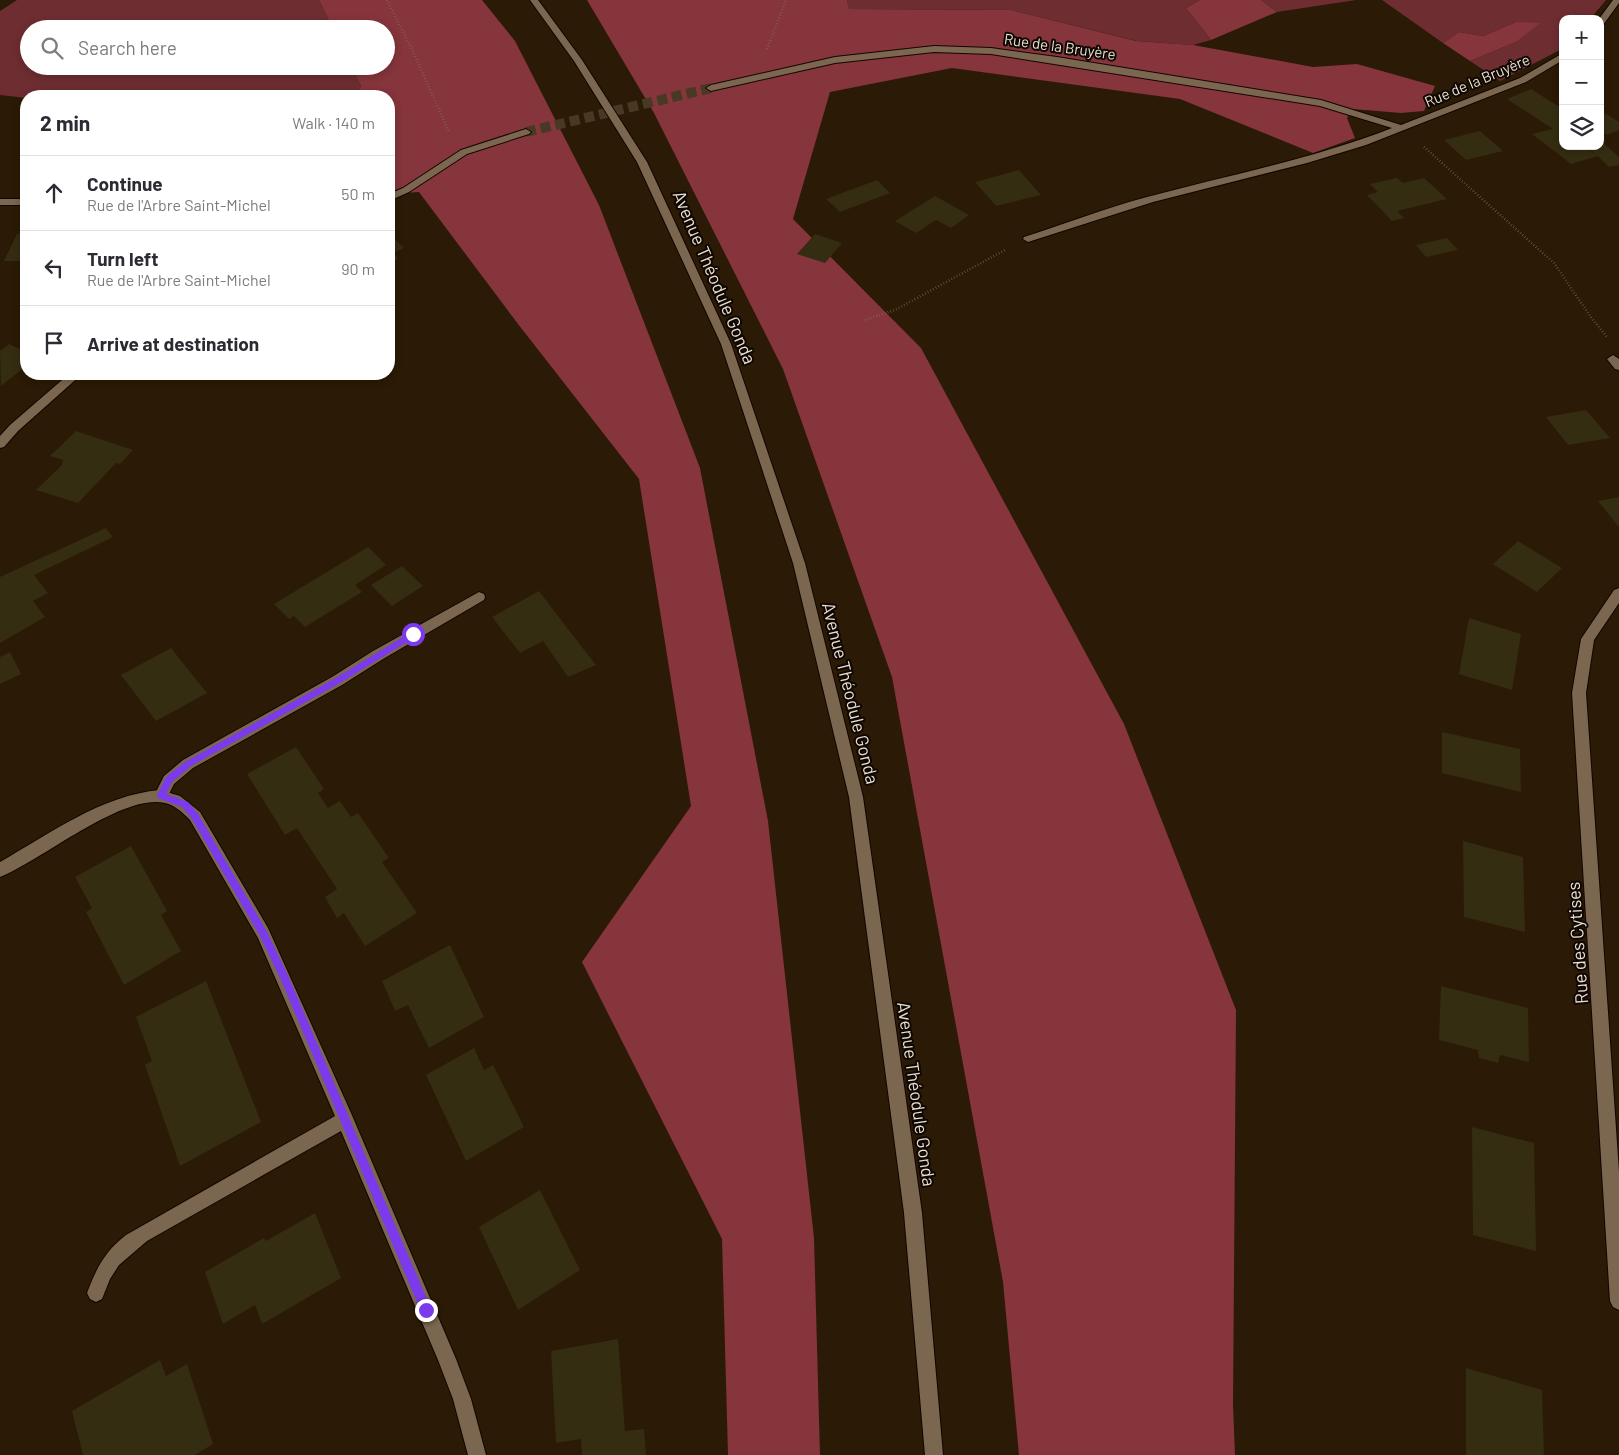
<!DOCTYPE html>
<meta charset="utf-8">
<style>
body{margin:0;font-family:Barlow,sans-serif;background:#f2f2f3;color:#2b2b33}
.controls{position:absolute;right:15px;top:15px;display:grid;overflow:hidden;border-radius:10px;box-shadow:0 2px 8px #0003}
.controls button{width:45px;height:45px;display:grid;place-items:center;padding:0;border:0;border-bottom:1px solid #e1e1e2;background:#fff;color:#2b2b33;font:25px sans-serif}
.stop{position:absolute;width:15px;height:15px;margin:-11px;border:4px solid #7c3aed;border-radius:50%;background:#fff}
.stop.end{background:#7c3aed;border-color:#fff;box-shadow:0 1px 5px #0008}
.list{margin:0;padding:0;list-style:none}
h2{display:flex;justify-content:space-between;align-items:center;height:65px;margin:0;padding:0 20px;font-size:21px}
h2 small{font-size:16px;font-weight:400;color:#7c7c81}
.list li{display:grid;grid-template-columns:32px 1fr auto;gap:15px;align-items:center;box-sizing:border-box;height:75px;padding:0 20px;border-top:1px solid #e1e1e2}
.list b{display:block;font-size:19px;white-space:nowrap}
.list p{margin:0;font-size:16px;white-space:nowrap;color:#7c7c81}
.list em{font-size:16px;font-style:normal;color:#7c7c81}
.icon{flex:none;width:28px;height:28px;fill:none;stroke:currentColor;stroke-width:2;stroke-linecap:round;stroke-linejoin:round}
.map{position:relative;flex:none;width:1619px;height:1455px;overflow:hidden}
.search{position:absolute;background:#fff;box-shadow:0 2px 8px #0003;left:20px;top:20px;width:375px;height:55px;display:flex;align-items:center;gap:12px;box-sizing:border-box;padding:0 18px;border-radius:28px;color:#7c7c81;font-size:19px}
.panel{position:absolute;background:#fff;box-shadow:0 2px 8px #0003;left:20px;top:90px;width:375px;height:290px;border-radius:20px}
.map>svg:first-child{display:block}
</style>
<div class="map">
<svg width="1619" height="1455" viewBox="0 0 1619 1455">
<rect width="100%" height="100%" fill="#2b1a05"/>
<path fill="#6e2d31" d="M17,0H319L333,29H29V66H351L361,86L355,96H26V98L0,95V11Z
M847,0H1200L1186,8L1211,40L1193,45L1137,41L1011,10L849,9Z
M1261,0H1356L1277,12Z
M1382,0H1606L1590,19H1563V47L1558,51L1500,81L1470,61L1516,42V22L1483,36L1459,32L1443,43Z"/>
<path fill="#85353b" d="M319,0H482L515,41L599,205L700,468L768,821L814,1238L820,1455H728L722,1239L582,962L691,806L639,479L518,324L419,192L389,194V96H355L361,86L351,66H386V29H333Z
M587,0H847L849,9L1011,10L1136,41L1193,45L1313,67L1357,64L1435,86L1424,111L1401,113L1353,109L1347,118L1355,138L1313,153L1180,99L952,68L830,92L793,219L921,348L1124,724L1236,1010L1233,1405L1235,1455H1019L1003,1282L892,677L783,369L654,113Z
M1200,0H1261L1277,12L1211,40L1186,8Z
M1516,22L1540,23L1516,42L1470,61L1443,43L1459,32L1483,36Z"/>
<path fill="#342d11" d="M1531,89L1563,109V146H1585L1596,155L1587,146H1600V140L1619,157V165L1609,167L1598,156L1571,164L1532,134L1553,129L1507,99Z
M1606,114L1619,122V130L1607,135L1600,130V116Z
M1480,131L1503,151L1466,160L1444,140Z
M1019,170L1041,195L996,206L975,182Z
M1397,178L1403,183L1424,178L1447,199L1397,211L1404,218L1392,221L1367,195L1378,192L1370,184Z
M877,180L890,193L840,212L826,199Z
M935,196L969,215L951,228L936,220L916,233L895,221Z
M17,234H26V261H4Z
M389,234L404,248L393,253L398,259L389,263Z
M815,234L842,243L825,263L797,254Z
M1447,238L1458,250L1426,257L1416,245Z
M9,344L26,352V366L1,386L0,351Z
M1586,410L1610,438L1568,445L1546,417Z
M76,431L133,450L120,464L116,463L78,503L36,490L62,465L63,460L50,456Z
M1619,497V527L1598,501Z
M106,528L113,537L34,575L48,593L33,601L45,617L0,643V577Z
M1518,541L1562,568L1537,592L1493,564Z
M368,547L386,565L355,585L362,592L305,627L294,616L289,619L274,604Z
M402,566L423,586L392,606L371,585Z
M539,591L568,629L596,665L568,677L543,641L520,653L492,617Z
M1469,618L1521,634L1512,690L1459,674Z
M171,648L207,693L156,721L121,675Z
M10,652L21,674L0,684V657Z
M1442,732L1520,749L1521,792L1442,773Z
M296,747L324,789L318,793L328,808L340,801L351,817L358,813L389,858L382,862L417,913L365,946L344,913L337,918L325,897L337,889L297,828L285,835L247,774Z
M1463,841L1523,857L1525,932L1464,917Z
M131,846L167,911L161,915L181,951L124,985L86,912L92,908L75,877Z
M450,945L484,1017L429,1048L408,1005L395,1011L382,981Z
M206,981L261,1122L180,1166L145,1065L152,1061L136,1017Z
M1441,986L1528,1008L1529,1062L1500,1055L1498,1063L1479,1058L1478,1050L1439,1040Z
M474,1048L484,1070L493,1065L524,1127L466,1161L426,1075Z
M1472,1127L1534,1143L1536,1251L1473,1235Z
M540,1190L580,1270L518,1310L479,1227Z
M315,1213L341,1278L262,1324L255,1305L223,1324L205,1272L264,1238L266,1241Z
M618,1339L625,1431L644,1429L646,1455H582L581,1439L556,1443L551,1351Z
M160,1360L166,1376L187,1364L213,1444L195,1455H83L72,1411Z
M1466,1368L1542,1390L1544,1455H1466Z"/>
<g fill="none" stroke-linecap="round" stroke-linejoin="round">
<path stroke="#483824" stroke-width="10" stroke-dasharray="10 5" stroke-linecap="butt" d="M526,132L711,88"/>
<g stroke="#130500" stroke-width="2">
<path id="service" d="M479,592L484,594L485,597L484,600L383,659L342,685L193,768L174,784L166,800L161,802L156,800L154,796L164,776L183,760L332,677L373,651Z"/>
</g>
<g stroke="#130500" stroke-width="2">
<path id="minor" d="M1613,0H1619V3L1603,25L1600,26L1599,19Z
M934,46L991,48L1057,57L1321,100L1401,125L1520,78L1563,53V60L1526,82L1366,145L1307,163L1153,202L1028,242L1023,239L1024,237C1065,224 1106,208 1147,197C1229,175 1313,159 1392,128L1320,106L991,54L934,52L835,63L711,91L706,88L711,85L835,57Z
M526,129L531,132L529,134L467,154L409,192L389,201V194L403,188L461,150Z
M1613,355L1619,359V370L1615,369L1607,359Z
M1619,588V603L1594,640L1586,693L1619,1172V1310L1613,1307L1610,1301L1572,693L1581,639L1614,590Z
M160,790L180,796L200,812L268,928L351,1113L456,1359L471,1399L486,1455H468L453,1399L438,1360L341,1131L147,1241L119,1265L110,1279L102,1299L96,1302L90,1299L87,1293C96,1269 105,1251 126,1235L335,1116L258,938L190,820C183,813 175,805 165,803C122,793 41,861 0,877V862C49,834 102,795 160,790Z"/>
</g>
<g stroke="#130500" stroke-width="2">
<path id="tertiary" d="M0,199H26V205H0Z
M69,374H82L18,431L4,447L0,448V436L10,425Z"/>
</g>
<g stroke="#130500" stroke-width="2">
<path id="secondary" d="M530,0H538L582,60L647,162L731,344L805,563L863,797L922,1213L943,1455H925L904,1213L849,797L793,563L721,344L637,162L574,61Z"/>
</g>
<path stroke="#827362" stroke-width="2.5" stroke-dasharray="0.5 2.5" stroke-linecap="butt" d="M387,0L411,47L449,132
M767,49L786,0
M1424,147L1554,263L1590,316L1607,337
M865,320L895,310L1005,250"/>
<use href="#service" fill="#7b664f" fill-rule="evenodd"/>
<use href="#minor" fill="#7b664f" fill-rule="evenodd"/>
<use href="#tertiary" fill="#7b664f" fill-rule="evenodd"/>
<use href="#secondary" fill="#7b664f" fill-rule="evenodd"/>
</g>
<path fill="#7c3aed" d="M413,631L415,632V637L340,683L191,766L172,782L166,794L188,802L198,814L266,930L289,978L430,1306L431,1310L430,1314L426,1315L422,1314L281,980L260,936L192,819L182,807L158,798L157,796L166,777L185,762L334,679Z"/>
<g text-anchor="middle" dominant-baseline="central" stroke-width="4" stroke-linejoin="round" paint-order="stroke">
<g font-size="15" fill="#ebdfd2" stroke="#0e0702">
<text transform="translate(1060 46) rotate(8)">Rue de la Bruyère</text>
<text transform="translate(1477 80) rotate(-23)">Rue de la Bruyère</text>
</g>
<g font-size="18" fill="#ebdfd2" stroke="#0e0702">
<text transform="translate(715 277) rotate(67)">Avenue Théodule Gonda</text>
<text transform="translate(851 693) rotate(76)">Avenue Théodule Gonda</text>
<text transform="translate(1577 943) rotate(-94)">Rue des Cytises</text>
<text transform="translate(917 1094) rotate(82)">Avenue Théodule Gonda</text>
</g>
</g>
</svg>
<div class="controls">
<button>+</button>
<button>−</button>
<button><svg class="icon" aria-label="layers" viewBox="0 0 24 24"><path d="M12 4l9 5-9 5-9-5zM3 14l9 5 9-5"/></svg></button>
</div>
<div class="stop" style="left:413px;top:634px"></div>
<div class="stop end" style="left:426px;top:1310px"></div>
<div class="search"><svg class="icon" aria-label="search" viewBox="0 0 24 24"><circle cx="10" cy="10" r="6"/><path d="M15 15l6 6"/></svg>Search here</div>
<section class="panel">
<h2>2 min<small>Walk · 140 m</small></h2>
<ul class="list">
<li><svg class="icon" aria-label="ahead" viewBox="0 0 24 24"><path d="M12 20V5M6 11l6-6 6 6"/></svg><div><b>Continue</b><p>Rue de l'Arbre Saint-Michel</p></div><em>50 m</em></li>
<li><svg class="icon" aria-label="left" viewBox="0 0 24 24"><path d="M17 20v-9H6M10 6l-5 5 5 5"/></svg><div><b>Turn left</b><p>Rue de l'Arbre Saint-Michel</p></div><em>90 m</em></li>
<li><svg class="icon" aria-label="arrive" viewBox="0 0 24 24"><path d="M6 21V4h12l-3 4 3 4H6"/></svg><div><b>Arrive at destination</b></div></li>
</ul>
</section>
</div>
